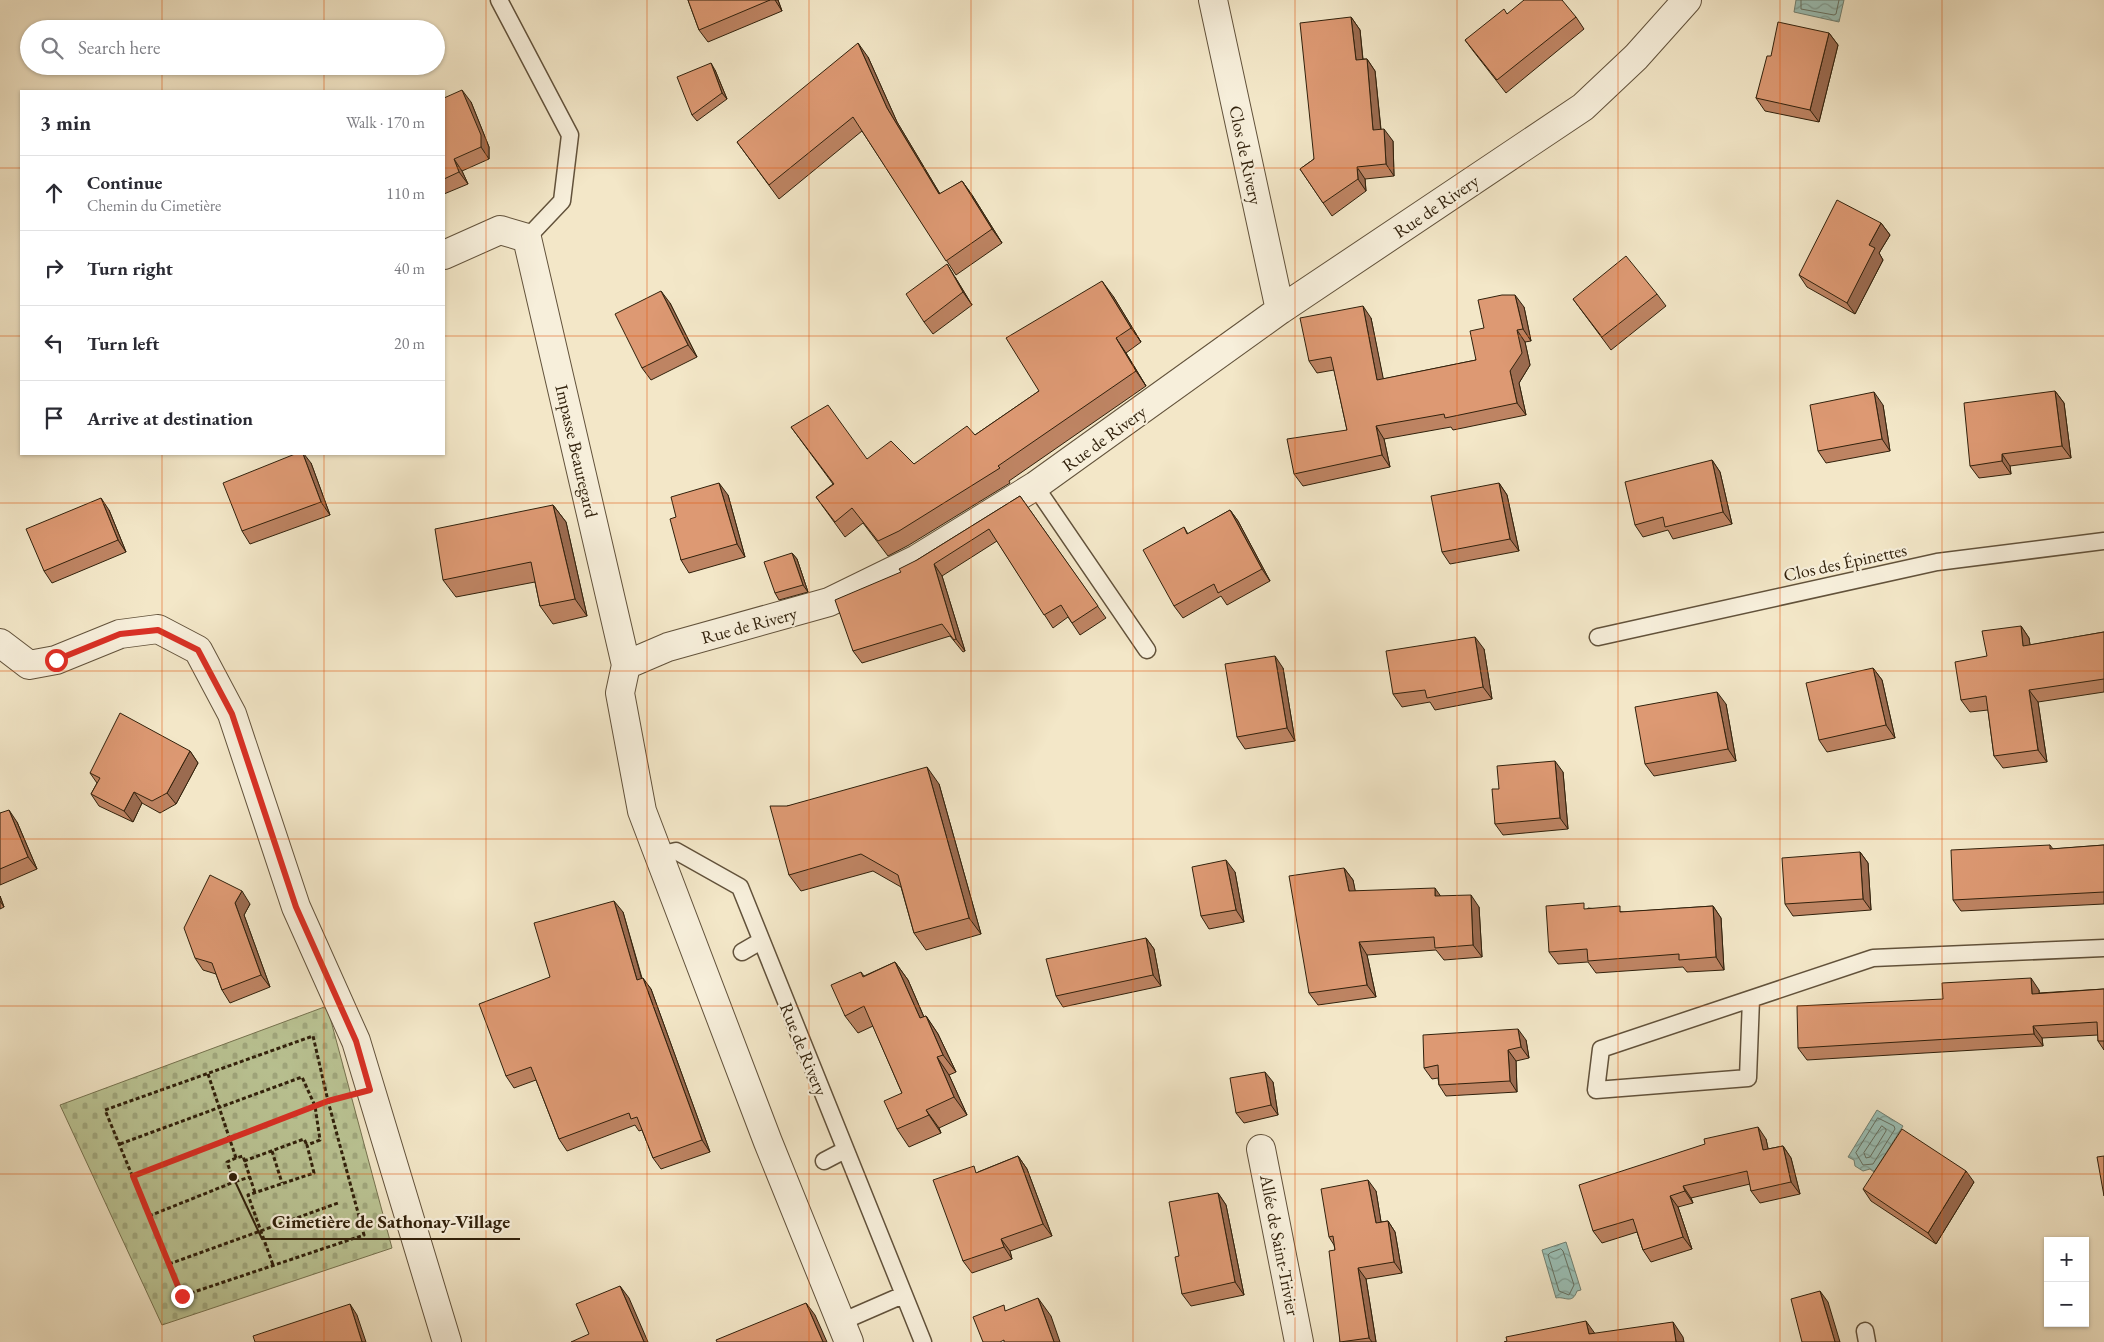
<!DOCTYPE html>
<meta charset="utf-8">
<style>
body{margin:0;font-family:"EB Garamond",serif;background:#f2f2f3;color:#2b2b33}
.controls{position:absolute;right:15px;bottom:15px;display:grid;overflow:hidden;border-radius:0px;box-shadow:0 1px 4px #0004}
.controls button{width:45px;height:45px;display:grid;place-items:center;padding:0;border:0;border-bottom:1px solid #e1e1e2;background:#fff;color:#2b2b33;font:25px sans-serif}
.stop{position:absolute;width:15px;height:15px;margin:-11px;border:4px solid #d93025;border-radius:50%;background:#fff}
.stop.end{background:#d93025;border-color:#fff;box-shadow:0 1px 5px #0008}
.list{margin:0;padding:0;list-style:none}
h2{display:flex;justify-content:space-between;align-items:center;height:65px;margin:0;padding:0 20px;font-size:21px}
h2 small{font-size:16px;font-weight:400;color:#7c7c81}
.list li{display:grid;grid-template-columns:32px 1fr auto;gap:15px;align-items:center;box-sizing:border-box;height:75px;padding:0 20px;border-top:1px solid #e1e1e2}
.list b{display:block;font-size:19px;white-space:nowrap}
.list p{margin:0;font-size:16px;white-space:nowrap;color:#7c7c81}
.list em{font-size:16px;font-style:normal;color:#7c7c81}
.icon{flex:none;width:28px;height:28px;fill:none;stroke:currentColor;stroke-width:2;stroke-linecap:round;stroke-linejoin:round}
.map{position:relative;flex:none;width:2104px;height:1342px;overflow:hidden}
.search{position:absolute;background:#fff;box-shadow:0 1px 4px #0004;left:20px;top:20px;width:425px;height:55px;display:flex;align-items:center;gap:12px;box-sizing:border-box;padding:0 18px;border-radius:28px;color:#7c7c81;font-size:19px}
.panel{position:absolute;background:#fff;box-shadow:0 1px 4px #0004;left:20px;top:90px;width:425px;height:365px;border-radius:0px}
.map>svg:first-child{display:block}
</style>
<div class="map">
<svg width="2104" height="1342" viewBox="0 0 2104 1342">
<defs>
<pattern id="cemetery-stones" width="16" height="16" patternUnits="userSpaceOnUse" patternTransform="scale(1.25)"><rect width="16" height="16" fill="#bbc595"/><path d="M2 7V4a2 2 0 0 1 4 0v3zM10 15v-3a2 2 0 0 1 4 0v3z" fill="#a1a97f"/></pattern>
<pattern id="water-waves" width="16" height="10" patternUnits="userSpaceOnUse" patternTransform="scale(1.25)"><rect width="16" height="10" fill="#9bc0b6"/><path d="M0 5q4-4 8 0t8 0" fill="none" stroke="#7f9c92"/></pattern>
</defs>
<rect width="100%" height="100%" fill="#f3e7c8"/>
<filter id="stains"><feTurbulence type="fractalNoise" baseFrequency=".004" numOctaves="4"/><feColorMatrix values="0 0 0 0 .2 0 0 0 0 .09 0 0 0 0 .02 0 0 0 .5 -.17"/></filter>
<radialGradient id="worn" r=".72"><stop offset=".6" stop-color="#630" stop-opacity="0"/><stop offset="1" stop-color="#630" stop-opacity=".3"/></radialGradient>
<path fill="url(#cemetery-stones)" stroke="#767350" d="M327,1006L392,1248L162,1325L60,1105Z"/>
<path fill="url(#water-waves)" stroke="#718072" d="M1796,0H1844L1839,22L1794,12Z
M1877,1110L1903,1126L1874,1172L1870,1169L1863,1171L1855,1166L1854,1160L1848,1157Z
M1566,1242L1581,1290L1577,1291C1572,1305 1565,1296 1556,1298L1542,1250Z"/>
<g fill="none" stroke-linecap="round" stroke-linejoin="round">
<path stroke="#667061" stroke-width="1" d="M1801,0V9L1834,15L1836,14L1839,0
M1878,1118L1894,1126L1895,1129L1873,1164L1863,1165L1856,1153Z
M1882,1126L1886,1129V1131L1870,1157L1866,1158L1864,1153Z
M1561,1249L1563,1251L1574,1285L1569,1295L1559,1291L1548,1255L1550,1253Z"/>
<g stroke="#62523b" stroke-width="19">
<path id="service" d="M499,0L570,135L562,201L527,238
M1035,486L1147,650
M1598,637L1937,562L2104,541
M659,855L676,851L740,887L923,1342
M742,952L761,941
M1751,999L1748,1078L1596,1090L1601,1049L1873,958L2104,948
M824,1161L845,1150
M841,1322L903,1295
M1865,1331L1867,1342"/>
</g>
<g stroke="#62523b" stroke-width="30">
<path id="minor" d="M1213,0L1280,310
M444,255L500,230L527,238L626,665
M0,643L29,665L56,660L120,634L158,629L198,650L232,714L296,907L356,1041L447,1342
M1261,1149L1299,1342
M849,1342L768,1142L642,811L620,693L626,665L668,647L829,602L917,559L1035,486L1280,310L1583,107L1636,57L1687,0"/>
</g>
<path stroke="#31210c" stroke-width="3" stroke-dasharray="4 2.5" stroke-linecap="butt" d="M208,1074L236,1158L243,1156L255,1193
M120,1144L302,1077L315,1106L320,1140L307,1145L314,1173L248,1195L273,1265
M272,1151L282,1183
M236,1158L227,1162L234,1182L250,1177
M244,1161L304,1139L307,1145
M133,1176L328,1101L364,1235L182,1296L105,1110L313,1036L328,1101L338,1098
M149,1216L234,1182
M169,1264L338,1203"/>
<use href="#service" stroke="#f7efdb" stroke-width="16"/>
<use href="#minor" stroke="#f7efdb" stroke-width="28"/>
</g>
<path fill="#be8463" stroke="#31210c" d="M688,0H778L782,11L708,42L699,30Z
M1507,14L1576,17L1584,29L1506,93L1474,52L1465,40Z
M1351,17L1360,30L1363,59H1367L1375,71L1381,129L1393,141L1394,176L1365,179L1366,191L1332,216L1300,169L1314,159Z
M1829,33L1838,45L1819,122L1765,111L1756,98L1771,56Z
M868,57L897,122L940,194L962,181L972,195L1002,243L956,275L862,131L779,199L737,142Z
M715,70L727,99L697,121L692,115Z
M444,98L471,102L489,147V159L462,171L468,184L444,194Z
M1881,223L1890,235L1879,253L1883,260L1855,314L1807,287L1799,275Z
M955,277L972,305L933,334L924,322Z
M1657,294L1666,306L1611,350L1573,299Z
M1113,296L1141,342L1126,353L1146,386L1009,481L1010,483L909,545L888,556L863,523L845,537L816,497L833,484L791,427L867,459L914,464L975,435L1039,391Z
M670,303L697,357L651,380L642,368Z
M1524,307L1531,341L1525,342L1530,365L1519,383L1526,415L1453,430L1451,427L1384,439L1390,467L1303,486L1294,474L1347,430L1334,370L1317,373L1309,361L1371,318L1383,379L1476,360L1484,328Z
M2055,391L2064,403L2071,458L2010,466L2011,474L1979,478L1970,466Z
M1883,405L1890,451L1826,463L1818,451Z
M1712,460L1720,472L1732,524L1673,539L1668,530L1643,537L1635,525Z
M311,463L330,515L250,544L242,531Z
M1499,483L1507,495L1519,551L1450,564L1442,552Z
M728,495L745,557L689,573L681,560L676,517Z
M1020,496L1106,618L1080,635L1068,617L1053,628L997,541L942,576L965,651L963,652L950,636L862,663L853,651L901,572L917,560Z
M553,505L566,522L587,616L553,624L540,606L535,582L456,597L443,580Z
M109,510L126,552L52,583L44,571Z
M1230,510L1238,521L1270,581L1227,605L1221,596L1183,618L1174,606L1184,527L1188,534Z
M792,553L797,559L808,592L779,600L775,593Z
M2021,626L2029,638L2030,645L2104,632V692L2038,702L2047,762L2003,768L1994,756L1988,710L1970,712L1961,700L1987,656Z
M1484,649L1492,699L1435,710L1430,702L1402,707L1393,694Z
M1283,668L1295,741L1245,749L1237,737Z
M1873,668L1882,680L1895,738L1827,752L1819,740Z
M1726,704L1736,761L1654,776L1645,764Z
M190,751L198,763L176,804L160,813L142,803L133,822L99,806L91,794L97,783L90,773Z
M1563,772L1568,829L1503,835L1495,824L1499,789Z
M939,784L981,934L926,950L914,933L901,887L873,871L801,891L789,875L787,806Z
M0,813L17,822L37,869L0,885Z
M2050,845L2053,849L2104,845V904L1961,911L1953,900Z
M1860,852L1868,863L1871,910L1793,916L1785,904Z
M1344,868L1353,880L1355,891L1440,896L1479,907L1482,957L1444,960L1436,950L1367,955L1376,997L1318,1005L1309,993Z
M1235,872L1244,922L1209,929L1201,916Z
M0,896L4,907L0,909Z
M250,904L244,915L270,987L230,1003L222,990L216,974L203,970L195,958Z
M1713,906L1721,918L1724,970L1687,972L1683,967L1596,973L1588,962L1558,964L1549,952L1588,908L1624,912Z
M623,912L642,978L651,989L710,1152L661,1169L653,1158L642,1130L639,1131L635,1125L567,1151L559,1139L536,1080L514,1088L506,1076L550,977Z
M1146,938L1154,949L1161,986L1063,1007L1056,996Z
M895,962L908,980L924,1017L926,1016L938,1034L956,1072L949,1075L967,1115L939,1128L941,1133L909,1147L897,1129L902,1093L873,1026L858,1033L845,1016L861,972L864,976Z
M2104,989V1050L2098,1041V1035L2042,1038L2043,1046L1807,1060L1798,1048L1943,999L2039,990V993Z
M1526,1040L1529,1058L1516,1061L1517,1092L1446,1096L1439,1085L1438,1078L1432,1079L1424,1068Z
M1273,1082L1278,1115L1244,1123L1236,1113Z
M1766,1139L1768,1149L1783,1146L1791,1158L1800,1194L1760,1203L1751,1191L1750,1184L1691,1198L1693,1203L1678,1207L1692,1249L1651,1262L1643,1250L1637,1232L1602,1243L1593,1231Z
M1018,1156L1027,1169L1052,1236L1010,1251L1012,1259L972,1273L963,1261L978,1172Z
M1974,1182L1936,1244L1871,1201L1863,1189Z
M1376,1191L1381,1222L1388,1221L1395,1232L1402,1273L1366,1279L1376,1342H1340L1335,1250L1334,1245L1329,1237Z
M1218,1193L1226,1205L1244,1295L1191,1306L1182,1294L1179,1256Z"/>
<path fill="#9b6b50" stroke="#31210c" d="M775,0H778L782,11Z
M1351,17L1360,30L1364,72L1356,60Z
M1829,33L1838,45L1819,122L1810,110Z
M858,43L868,57L897,122L949,209L939,194L887,108Z
M1367,59L1375,71L1382,142L1373,130Z
M711,63L715,70L727,99L722,93Z
M462,90L471,102L489,147V159L481,147Z
M1384,129L1393,141L1394,176L1386,164Z
M454,159L462,171L468,184L459,172Z
M1357,167L1365,179L1366,191L1358,179Z
M962,181L972,195L1002,243L992,229Z
M1881,223L1890,235L1879,253L1883,260L1855,314L1847,303L1869,245Z
M947,264L955,277L972,305L963,292Z
M1102,281L1113,296L1141,342L1131,328Z
M661,291L670,303L697,357L688,345Z
M1515,295L1524,307L1531,341L1523,329Z
M1363,306L1371,318L1386,392L1377,380Z
M1517,330L1525,342L1530,365L1519,383L1526,415L1517,403L1510,371Z
M1116,338L1126,353L1146,386L1136,371Z
M2055,391L2064,403L2071,458L2062,446Z
M1874,392L1883,405L1890,451L1882,439Z
M1376,426L1384,439L1390,467L1382,455Z
M303,454H304L311,463L330,515L321,502Z
M2002,454L2010,466L2011,474L2002,461Z
M1712,460L1720,472L1732,524L1723,512Z
M719,483L728,495L745,557L737,544Z
M1499,483L1507,495L1519,551L1510,539Z
M101,498L109,510L126,552L118,540Z
M553,505L566,522L587,616L575,599Z
M1230,510L1238,521L1270,581L1262,569Z
M792,553L797,559L808,592L803,585Z
M934,564L942,576L965,651L956,639Z
M2021,626L2029,638L2032,658L2023,646Z
M1475,637L1484,649L1492,699L1483,687Z
M1275,656L1283,668L1295,741L1287,728Z
M1873,668L1882,680L1895,738L1886,725Z
M2029,690L2038,702L2047,762L2038,750Z
M1717,692L1726,704L1736,761L1728,749Z
M190,751L198,763L176,804L167,793Z
M1555,761L1563,772L1568,829L1560,818Z
M927,767L939,784L981,934L969,918Z
M134,792L142,803L133,822L124,811Z
M9,810L17,822L37,869L28,857Z
M1860,852L1868,863L1871,910L1863,899Z
M1226,860L1235,872L1244,922L1236,910Z
M1344,868L1353,880L1358,904L1349,891Z
M1435,888L1444,901L1435,896Z
M242,891L250,904L244,915L270,987L261,975L235,903Z
M1471,895L1479,907L1482,957L1473,945Z
M0,896L4,907L0,901Z
M614,901L623,912L645,991L637,980Z
M1713,906L1721,918L1724,970L1716,957Z
M1146,938L1154,949L1161,986L1153,975Z
M1359,942L1367,955L1376,997L1367,985Z
M895,962L908,980L932,1036L920,1018Z
M643,978L651,989L710,1152L702,1140Z
M2031,978L2039,990L2040,1006L2032,994Z
M926,1016L938,1034L956,1072L943,1055Z
M2033,1026L2042,1038L2043,1046L2034,1034Z
M1518,1029L1526,1040L1529,1058L1521,1047Z
M1508,1050L1516,1061L1517,1092L1510,1081Z
M937,1057L949,1075L967,1115L954,1097Z
M1265,1072L1273,1082L1278,1115L1271,1105Z
M926,1110L939,1128L941,1133L929,1115Z
M1758,1127L1766,1139L1771,1162L1763,1150Z
M1783,1146L1791,1158L1800,1194L1791,1182Z
M1018,1156L1027,1169L1052,1236L1043,1224Z
M1966,1171L1974,1182L1936,1244L1928,1233Z
M1368,1180L1376,1191L1383,1234L1376,1223Z
M1683,1186L1691,1198L1693,1203L1685,1191Z
M1218,1193L1226,1205L1244,1295L1235,1282Z
M1670,1196L1678,1207L1692,1249L1683,1237Z
M1388,1221L1395,1232L1402,1273L1394,1262Z
M1001,1239L1010,1251L1012,1259L1004,1247Z
M1358,1268L1366,1279L1376,1342H1372L1369,1338Z
M620,1286L629,1298L648,1342H644Z
M1820,1291L1828,1302L1840,1342H1835Z
M1038,1298L1051,1316L1060,1342H1054Z
M806,1303L815,1315L827,1342H823Z
M350,1304L357,1315L366,1342H362Z
M1586,1321L1596,1335L1589,1334Z
M1673,1322L1683,1337L1684,1342H1676Z"/>
<path fill="#dd9973" stroke="#31210c" d="M688,0H770L699,30Z
M1524,0H1562L1576,17L1497,80L1465,40L1504,9L1507,14Z
M1351,17L1356,60L1367,59L1373,130L1384,129L1386,164L1357,167L1358,179L1323,203L1300,169L1314,159L1300,23Z
M1778,22L1829,33L1810,110L1756,98L1767,56H1771Z
M858,43L887,108L939,194L962,181L992,229L946,261L853,117L769,185L737,142Z
M711,63L722,93L692,115L677,77Z
M462,90L481,135V147L454,159L459,172L444,179V98Z
M1837,200L1881,223L1869,245L1875,248L1847,303L1799,275Z
M1626,256L1657,294L1602,337L1573,299Z
M947,264L963,292L924,322L906,294Z
M1102,281L1131,328L1116,338L1136,371L998,466L1000,468L899,531L878,541L852,508L835,522L816,497L834,484L791,427L828,405L867,459L891,441L914,464L967,426L975,435L1039,391L1006,338Z
M661,291L688,345L642,368L615,314Z
M1502,295H1515L1523,329L1517,330L1522,353L1510,371L1517,403L1445,418L1444,414L1376,426L1382,455L1294,474L1287,439L1347,430L1331,357L1309,361L1300,318L1363,306L1377,380L1476,360L1470,331L1484,328L1478,300Z
M2055,391L2062,446L2002,454V461L1970,466L1964,403Z
M1874,392L1882,439L1818,451L1810,405Z
M295,454H303L321,502L242,531L223,483Z
M1712,460L1723,512L1665,527L1663,517L1635,525L1625,482Z
M719,483L737,544L681,560L670,519L676,517L671,497Z
M1499,483L1510,539L1442,552L1431,496Z
M1020,496L1098,606L1072,623L1061,605L1044,615L989,529L934,564L956,639L954,640L942,624L853,651L835,600L901,572L899,569L917,560Z
M101,498L118,540L44,571L26,529Z
M553,505L575,599L540,606L531,562L443,580L435,529Z
M1230,510L1262,569L1218,593L1214,584L1174,606L1143,550L1184,527L1187,534Z
M792,553L803,585L775,593L764,562Z
M2021,626L2023,646L2104,632V679L2029,690L2038,750L1994,756L1986,696L1961,700L1955,662L1987,656L1982,631Z
M1475,637L1483,687L1427,698L1425,690L1393,694L1386,651Z
M1275,656L1287,728L1237,737L1225,664Z
M1873,668L1886,725L1819,740L1806,683Z
M1717,692L1728,749L1645,764L1635,707Z
M120,713L190,751L167,793L152,801L134,792L124,811L91,794L100,778L90,773Z
M1555,761L1560,818L1495,824L1492,789H1499L1497,766Z
M927,767L969,918L914,933L898,875L861,854L789,875L770,806H787Z
M9,810L28,857L0,869V813Z
M2050,845V849L2104,845V892L1953,900L1951,850Z
M1860,852L1863,899L1785,904L1782,858Z
M1226,860L1236,910L1201,916L1192,867Z
M1344,868L1349,891L1435,888V896L1471,895L1473,945L1435,948L1434,937L1359,942L1367,985L1309,993L1289,876Z
M210,875L242,891L235,903L261,975L222,990L212,963L195,958L184,928Z
M614,901L637,980L643,978L702,1140L653,1158L637,1117L631,1119L629,1113L559,1139L531,1067L506,1076L479,1004L550,977L534,923Z
M1584,903V909L1620,906V912L1713,906L1716,957L1679,960V954L1588,961L1587,949L1549,952L1546,906Z
M1146,938L1153,975L1056,996L1046,959Z
M895,962L920,1018L926,1016L943,1055L937,1057L954,1097L926,1110L929,1115L897,1129L884,1101L902,1093L864,1006L845,1016L831,985L861,972L863,977Z
M2031,978L2032,994L2104,989V1041H2098L2097,1022L2033,1026L2034,1034L1798,1048L1797,1006L1943,999L1942,983Z
M1518,1029L1521,1047L1508,1050L1510,1081L1439,1085L1438,1065L1424,1068L1423,1035Z
M1265,1072L1271,1105L1236,1113L1230,1078Z
M1758,1127L1763,1150L1783,1146L1791,1182L1751,1191L1747,1171L1683,1186L1685,1191L1670,1196L1683,1237L1643,1250L1633,1219L1593,1231L1579,1185L1705,1144L1704,1139Z
M1902,1129L1966,1171L1928,1233L1863,1189Z
M1018,1156L1043,1224L1001,1239L1004,1247L963,1261L933,1180L974,1166L976,1173Z
M2104,1156V1196L2097,1157Z
M1368,1180L1376,1223L1388,1221L1394,1262L1358,1268L1369,1338L1340,1342L1329,1251L1335,1250L1333,1236L1329,1237L1321,1189Z
M1218,1193L1235,1282L1182,1294L1175,1257L1179,1256L1169,1202Z
M620,1286L644,1342H571L589,1334L576,1304Z
M1820,1291L1835,1342H1802L1791,1299Z
M1038,1298L1054,1342H1004V1340L1000,1342H983L973,1317L1004,1305L1005,1311Z
M806,1303L823,1342H717L716,1340Z
M350,1304L362,1342H255L253,1336Z
M1586,1321L1589,1334L1673,1322L1676,1342H1504L1507,1341L1506,1337Z"/>
<g fill="none" stroke-linecap="round" stroke-linejoin="round">
<path stroke="#d93025" stroke-width="6" d="M56,660L120,634L158,630L198,650L232,714L296,907L356,1041L370,1090L328,1101L133,1176L182,1296"/>
</g>
<path fill="none" stroke="#df560c" stroke-width="1" stroke-opacity="0.55" d="M162,0V29M324,0V29M486,0V1342M647,0V1342M809,0V1342M971,0V1342M1133,0V1342M1295,0V1342M1457,0V1342M1618,0V1342M1780,0V1342M1942,0V1342M162,66V91M324,66V91M0,168H21M444,168H2104M0,336H21M444,336H2104M162,454V1342M324,454V1342M0,503H2104M0,671H2104M0,839H2104M0,1006H2104M0,1174H2104"/>
<g text-anchor="middle" dominant-baseline="central" stroke-width="4.5" stroke-linejoin="round" paint-order="stroke">
<g font-size="18" fill="#31210c" stroke="#f7efdb">
<text transform="translate(1246 155) rotate(78)">Clos de Rivery</text>
<text transform="translate(1436 206) rotate(-34)">Rue de Rivery</text>
<text transform="translate(1104 438) rotate(-36)">Rue de Rivery</text>
<text transform="translate(577 451) rotate(77)">Impasse Beauregard</text>
<text transform="translate(1845 562) rotate(-12)">Clos des Épinettes</text>
<text transform="translate(749 625) rotate(-15)">Rue de Rivery</text>
<text transform="translate(804 1049) rotate(68)">Rue de Rivery</text>
<text transform="translate(1280 1245) rotate(79)">Allée de Saint-Trivier</text>
</g>
</g>
<path fill="none" stroke="#31210c" stroke-width="2" d="M233 1177L262 1239H520"/>
<circle fill="#31210c" stroke="#f7efdb" stroke-width="2" cx="233" cy="1177" r="5"/>
<g font-size="19" text-anchor="middle" font-weight="bold" fill="#31210c" stroke="#f7efdb" stroke-width="4.5" stroke-linejoin="round" paint-order="stroke">
<text x="391" y="1228">Cimetière de Sathonay-Village</text>
</g>
<rect width="100%" height="100%" filter="url(#stains)"/>
<rect width="100%" height="100%" fill="url(#worn)"/>
</svg>
<div class="controls">
<button>+</button>
<button>−</button>
</div>
<div class="stop" style="left:56px;top:660px"></div>
<div class="stop end" style="left:182px;top:1296px"></div>
<div class="search"><svg class="icon" aria-label="search" viewBox="0 0 24 24"><circle cx="10" cy="10" r="6"/><path d="M15 15l6 6"/></svg>Search here</div>
<section class="panel">
<h2>3 min<small>Walk · 170 m</small></h2>
<ul class="list">
<li><svg class="icon" aria-label="ahead" viewBox="0 0 24 24"><path d="M12 20V5M6 11l6-6 6 6"/></svg><div><b>Continue</b><p>Chemin du Cimetière</p></div><em>110 m</em></li>
<li><svg class="icon" aria-label="right" viewBox="0 0 24 24"><path d="M7 20v-9h11M14 6l5 5-5 5"/></svg><div><b>Turn right</b></div><em>40 m</em></li>
<li><svg class="icon" aria-label="left" viewBox="0 0 24 24"><path d="M17 20v-9H6M10 6l-5 5 5 5"/></svg><div><b>Turn left</b></div><em>20 m</em></li>
<li><svg class="icon" aria-label="arrive" viewBox="0 0 24 24"><path d="M6 21V4h12l-3 4 3 4H6"/></svg><div><b>Arrive at destination</b></div></li>
</ul>
</section>
</div>
